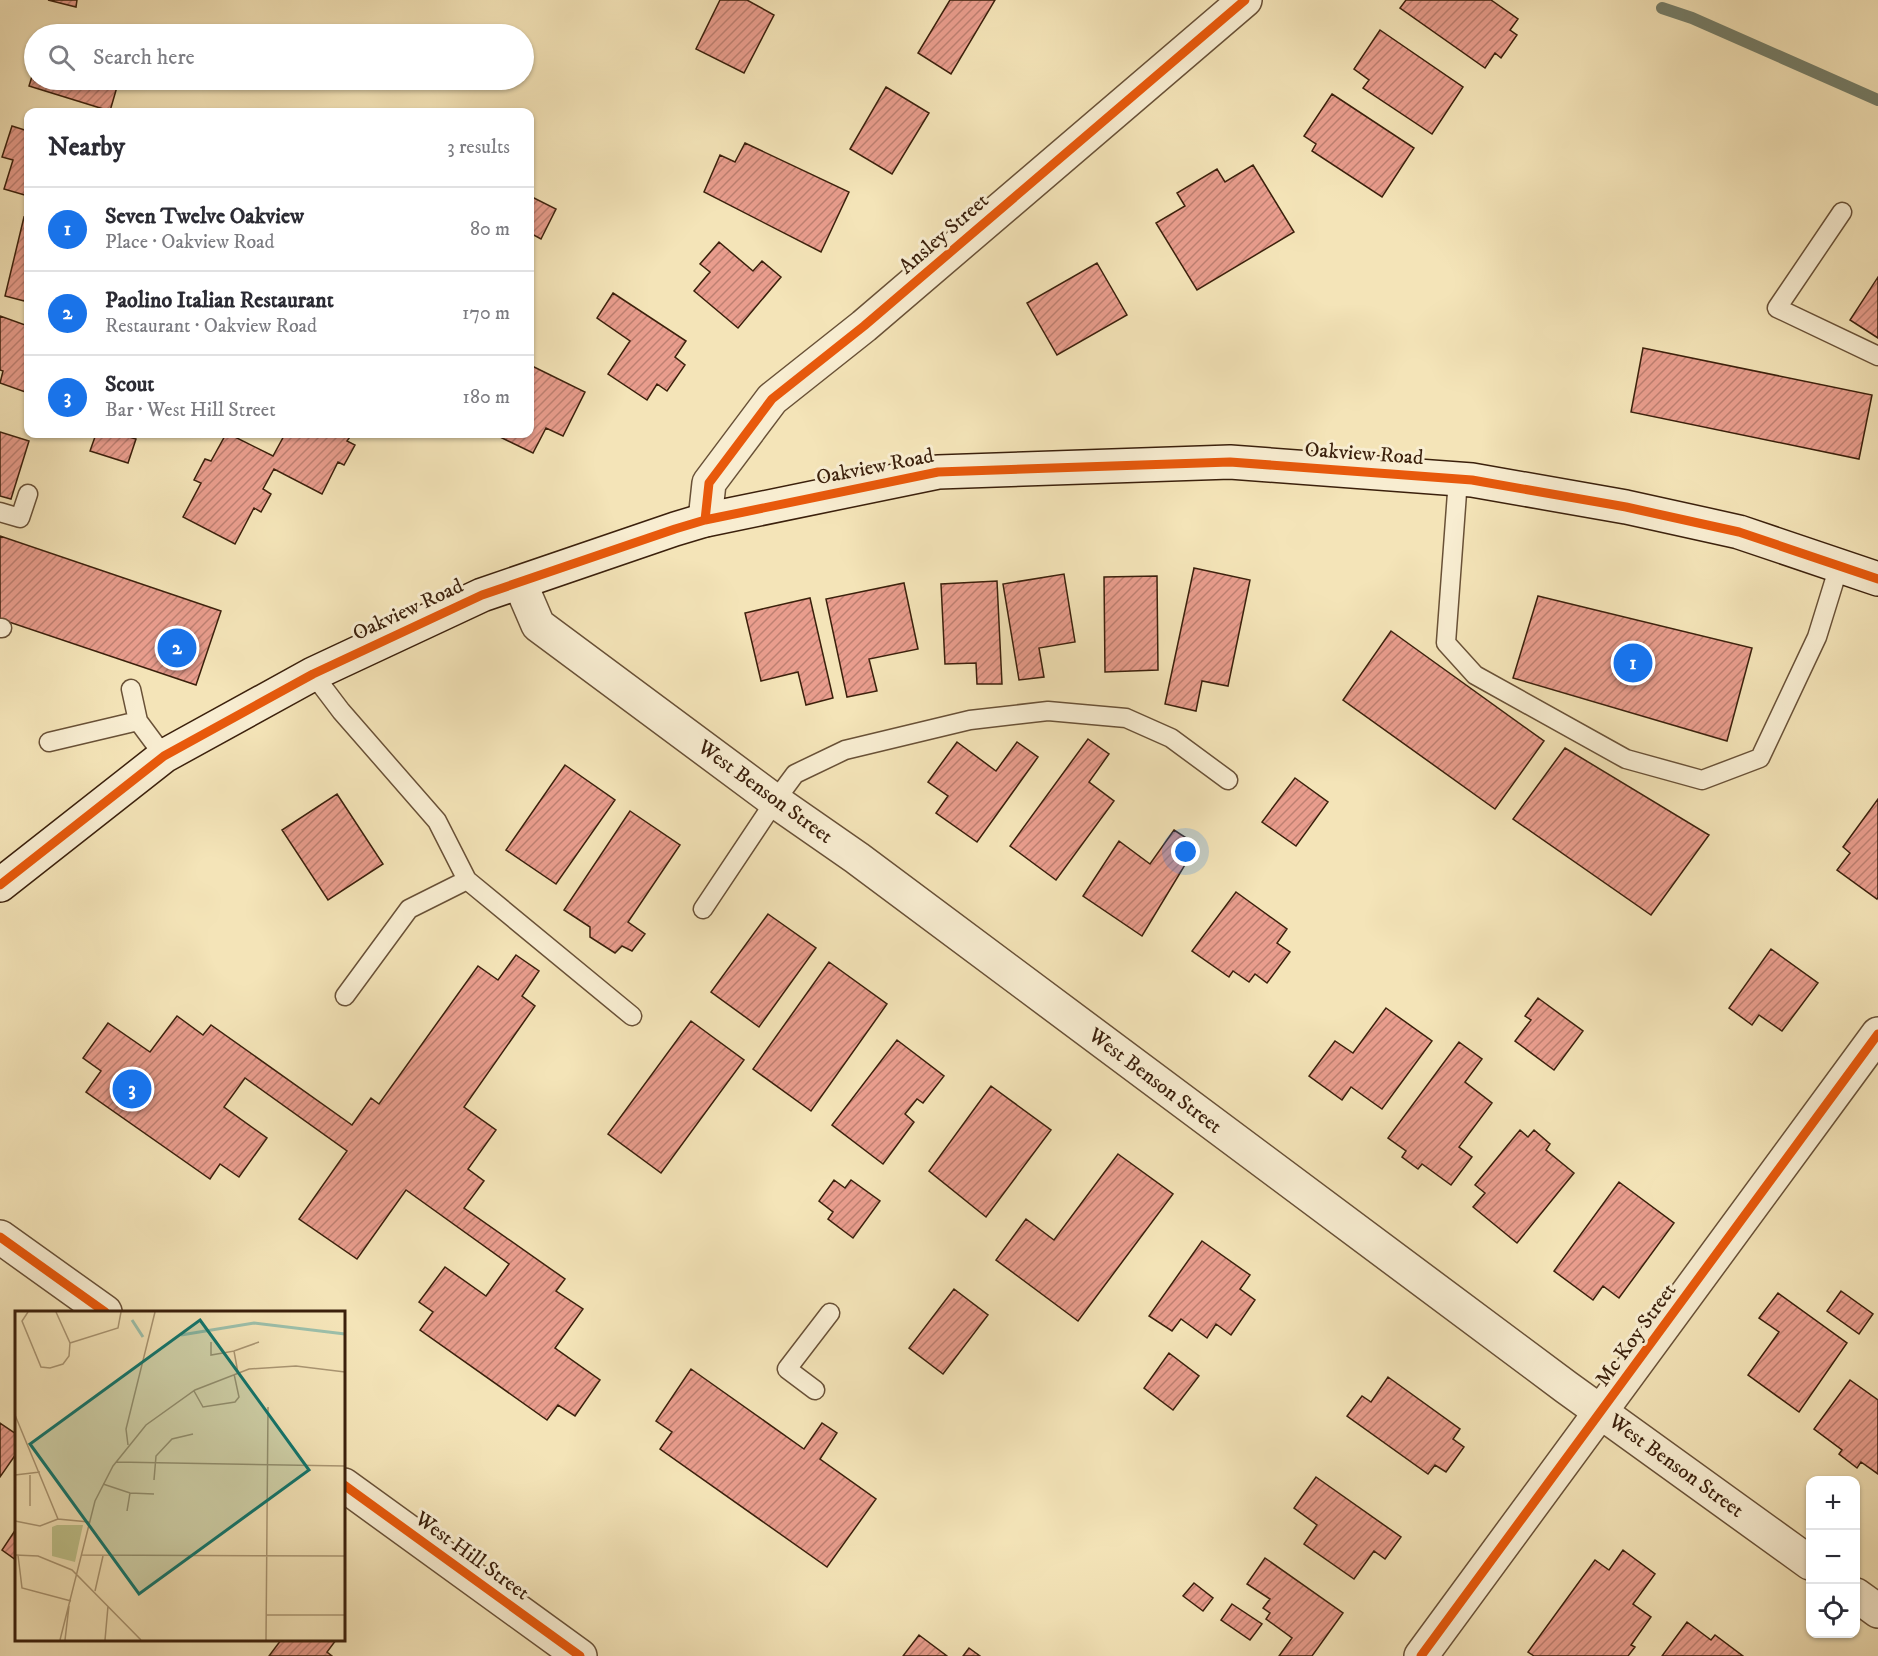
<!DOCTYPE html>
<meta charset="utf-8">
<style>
body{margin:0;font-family:"IM FELL DW Pica",serif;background:#f2f2f3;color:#2b2b33}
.controls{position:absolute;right:18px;bottom:18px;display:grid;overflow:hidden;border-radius:12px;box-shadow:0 2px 4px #0004}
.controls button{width:54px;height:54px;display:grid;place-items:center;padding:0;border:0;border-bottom:2px solid #e1e1e2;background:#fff;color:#2b2b33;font:30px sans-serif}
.you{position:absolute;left:1186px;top:852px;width:21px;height:21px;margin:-15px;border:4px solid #fff;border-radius:50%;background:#1a73e8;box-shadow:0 0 0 9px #1a73e833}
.badge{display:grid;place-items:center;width:39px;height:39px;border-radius:50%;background:#1a73e8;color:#fff;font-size:20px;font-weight:700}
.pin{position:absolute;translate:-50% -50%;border:3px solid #fff;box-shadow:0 2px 6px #0006}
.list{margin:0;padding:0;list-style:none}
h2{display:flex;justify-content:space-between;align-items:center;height:78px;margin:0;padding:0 24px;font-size:26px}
h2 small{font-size:20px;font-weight:400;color:#7c7c81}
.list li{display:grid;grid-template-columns:39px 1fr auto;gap:18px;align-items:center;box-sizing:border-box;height:84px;padding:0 24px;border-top:2px solid #e1e1e2}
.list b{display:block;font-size:22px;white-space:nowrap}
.list p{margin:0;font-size:20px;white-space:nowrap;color:#7c7c81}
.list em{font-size:20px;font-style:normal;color:#7c7c81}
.icon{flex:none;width:33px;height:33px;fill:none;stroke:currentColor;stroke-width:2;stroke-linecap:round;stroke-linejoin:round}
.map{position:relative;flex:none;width:1878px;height:1656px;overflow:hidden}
.search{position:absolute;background:#fff;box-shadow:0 2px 4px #0004;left:24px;top:24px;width:510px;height:66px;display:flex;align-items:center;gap:15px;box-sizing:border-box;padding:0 21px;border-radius:33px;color:#7c7c81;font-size:22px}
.panel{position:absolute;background:#fff;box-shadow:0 2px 4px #0004;left:24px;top:108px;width:510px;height:330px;border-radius:12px}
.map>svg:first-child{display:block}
</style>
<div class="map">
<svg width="1878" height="1656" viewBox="0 0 1878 1656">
<defs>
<pattern id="building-hatch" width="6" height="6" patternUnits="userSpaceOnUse" patternTransform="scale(1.5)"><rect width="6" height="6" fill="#e99d8d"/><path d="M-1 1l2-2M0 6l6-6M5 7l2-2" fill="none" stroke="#be8072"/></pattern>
</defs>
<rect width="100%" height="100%" fill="#f4e4b8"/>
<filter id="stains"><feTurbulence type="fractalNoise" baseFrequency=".00333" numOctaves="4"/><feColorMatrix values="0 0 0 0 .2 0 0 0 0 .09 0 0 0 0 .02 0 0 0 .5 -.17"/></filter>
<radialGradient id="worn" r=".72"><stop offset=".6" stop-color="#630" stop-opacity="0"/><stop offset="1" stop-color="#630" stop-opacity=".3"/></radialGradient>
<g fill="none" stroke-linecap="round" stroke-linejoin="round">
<path stroke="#757f6b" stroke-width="12" d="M1662,8L1692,18L1878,100"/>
</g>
<path fill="url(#building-hatch)" stroke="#3b200c" stroke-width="1.5" d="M48,0H77L76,7Z
M720,0H747L774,15L744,73L696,49Z
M950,0H995L951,74L918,53Z
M1406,0H1491L1518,19L1510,30L1517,35L1501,58L1495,53L1485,68L1400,8Z
M1380,30L1463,87L1432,134L1363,88L1369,80L1354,69Z
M34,70V80H119L110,111L29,86Z
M886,87L929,113L892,174L850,149Z
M1332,94L1414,148L1382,197L1312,151L1316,144L1304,136Z
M12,126L28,131V196L4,189L13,160L2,157Z
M745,143L849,192L821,252L704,192L720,155L735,162Z
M1253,165L1294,232L1197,290L1156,223L1185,206L1177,193L1217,169L1225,182Z
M530,196L556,209L541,239L530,233Z
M24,217L28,218V302L5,296Z
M719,242L753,271L762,261L781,277L738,328L694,291L710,272L700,264Z
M1097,263L1127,315L1057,355L1027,303Z
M1878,277V338L1850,320Z
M613,293L686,341L675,357L685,365L667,391L657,384L647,400L608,374L630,341L597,318Z
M0,316L28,326V393L0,383L3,371L0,370Z
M1643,348L1872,395L1859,459L1631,412Z
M530,365L585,392L563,436L546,428L533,453L494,434H530Z
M0,432L29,441L11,499L0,496Z
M96,434H118L136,439L128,463L90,451Z
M226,434H229L273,456L285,434H352L347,441L355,445L344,465L338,462L322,494L274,469L263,489L271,494L261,512L254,508L235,544L183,517L201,483L194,480L205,459L211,461Z
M0,536L221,611L196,685L0,619Z
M1194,568L1250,580L1228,686L1202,681L1196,711L1165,704Z
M1064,574L1075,642L1039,648L1044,677L1019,680L1003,584Z
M1157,576L1158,670L1105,672L1104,577Z
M997,581L1002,684H977L976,663L945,664L941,584Z
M904,583L918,649L869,659L877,691L847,697L826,599Z
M1538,596L1752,648L1727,741L1513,678Z
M810,598L833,698L806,705L798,672L761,681L745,613Z
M1391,631L1544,741L1495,809L1343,700Z
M1088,739L1109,754L1089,782L1114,801L1056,880L1010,846Z
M957,742L996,771L1017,742L1038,757L977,842L936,813L948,796L928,782Z
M1565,748L1709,835L1651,915L1513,819Z
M565,765L615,800L556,884L506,850Z
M1295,778L1328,802L1296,846L1262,822Z
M337,794L383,864L328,900L282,830Z
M1878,799V897L1877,899L1837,870L1850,853L1843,847Z
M630,811L680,845L628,922L645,934L632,951L622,946L615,953L590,937V927L564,910Z
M1174,830L1197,845L1142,936L1083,896L1119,841L1150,864Z
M1236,892L1287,929L1277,943L1290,952L1267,983L1255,974L1249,982L1233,971L1229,977L1192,951Z
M768,914L816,948L759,1027L711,992Z
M1771,949L1818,983L1782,1031L1759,1015L1752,1025L1729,1008Z
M516,955L539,971L522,996L535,1006L464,1107L496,1130L468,1169L484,1181L464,1208L565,1279L556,1291L583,1309L555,1348L600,1380L575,1416L558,1405L547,1420L420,1330L433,1312L419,1302L445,1267L486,1296L509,1264L406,1190L357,1259L299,1219L347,1151L245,1078L224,1107L267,1138L239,1177L220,1164L210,1179L86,1092L101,1071L83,1058L108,1023L150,1052L177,1016L203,1035L211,1025L352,1125L371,1098L379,1104L478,966L498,980Z
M829,962L887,1004L811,1111L753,1069Z
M1538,998L1583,1031L1554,1070L1515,1041L1531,1020L1525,1016Z
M1386,1008L1432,1041L1382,1109L1351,1087L1342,1100L1309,1076L1335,1041L1353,1053Z
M691,1021L744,1060L661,1173L608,1134Z
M897,1040L944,1076L923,1103L917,1099L905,1114L914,1122L883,1164L832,1125Z
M1459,1042L1482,1059L1465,1082L1492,1103L1459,1147L1472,1157L1451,1185L1422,1164L1418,1169L1402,1157L1406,1151L1388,1138Z
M991,1086L1051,1130L986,1217L929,1171Z
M1520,1130L1528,1137L1534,1130L1550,1144L1546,1150L1574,1173L1517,1243L1473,1207L1485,1193L1475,1185Z
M1118,1154L1173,1194L1078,1321L996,1260L1026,1219L1054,1240Z
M834,1180L845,1188L851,1180L880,1201L853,1238L828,1219L833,1212L819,1201Z
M1619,1182L1674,1223L1619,1298L1603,1286L1593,1300L1554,1271Z
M1202,1241L1250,1275L1240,1289L1255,1300L1231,1335L1216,1324L1207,1338L1181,1319L1172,1331L1149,1316Z
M954,1289L988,1315L943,1374L909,1348Z
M1841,1291L1873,1314L1859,1334L1827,1311Z
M1778,1293L1847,1343L1799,1412L1748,1375L1779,1332L1759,1318Z
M1169,1353L1199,1376L1173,1410L1144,1388Z
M691,1369L804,1449L822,1423L837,1433L820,1459L876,1499L827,1567L660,1449L672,1432L656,1421Z
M1388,1377L1460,1429L1453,1439L1464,1447L1446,1472L1435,1465L1428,1474L1347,1416L1362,1396L1371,1402Z
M1850,1380L1878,1400V1474L1861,1462L1857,1468L1839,1454L1842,1450L1814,1429Z
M0,1423L16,1434V1454L0,1477Z
M1316,1477L1401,1537L1385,1559L1374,1551L1354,1579L1304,1544L1317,1525L1294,1508Z
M16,1529V1560L2,1550Z
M1623,1550L1655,1574L1633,1604L1651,1617L1631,1645L1635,1647L1628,1656H1534L1528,1652L1595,1560L1609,1570Z
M1265,1558L1343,1613L1312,1656H1279L1292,1638L1266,1619L1270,1613L1263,1608L1270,1599L1247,1584Z
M1194,1583L1213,1598L1203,1611L1183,1596Z
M1232,1604L1262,1624L1250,1640L1221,1620Z
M1687,1622L1711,1640L1715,1635L1743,1656H1662Z
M919,1635L947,1656H903Z
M281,1640H336L327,1652L332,1656H269Z
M969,1648L980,1656H963Z"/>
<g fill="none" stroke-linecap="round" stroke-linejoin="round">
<g stroke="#695137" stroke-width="21">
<path id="lane" d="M1842,212L1777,308L1878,356
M1458,479L1446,643L1475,675L1626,759L1702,780L1760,758L1817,637L1839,566
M0,512L20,518L28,494
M0,628H2
M313,674L341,711L437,821L467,880L632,1016
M131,689L138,721L164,756
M49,742L138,721
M703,909L775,801L795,774L845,750L970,720L1048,711L1126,718L1171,738L1228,780
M345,996L409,909L467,880
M815,1390L787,1369L830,1313"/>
</g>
<g stroke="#695137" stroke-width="36">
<path id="street" d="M705,520L709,483L772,399L864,326L1245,0
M520,583L538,625L775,801L857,858L1566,1387L1810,1563
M0,1237L105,1312
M344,1485L580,1656
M1856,1595L1878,1611
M1421,1656L1878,1034"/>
</g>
<g stroke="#3b200c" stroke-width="36">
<path id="secondary" d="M0,885L164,756L313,674L482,595L675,529L705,520L938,472L1230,462L1472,480L1626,507L1739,532L1878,579"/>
</g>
<use href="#lane" stroke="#f8edd1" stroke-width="18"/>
<use href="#street" stroke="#f8edd1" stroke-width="33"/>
<use href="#secondary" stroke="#f8edd1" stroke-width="33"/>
<g stroke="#f8edd1" stroke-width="13">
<path id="cycleway" d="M705,520L709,483L772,399L864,326L1245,0
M0,885L164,756L313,674L482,595L675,529L705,520L938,472L1230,462L1472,480L1626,507L1739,532L1878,579
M0,1237L105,1312
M344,1485L580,1656
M1421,1656L1878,1034"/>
</g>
<use href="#cycleway" stroke="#e8590c" stroke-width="9"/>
</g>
<g text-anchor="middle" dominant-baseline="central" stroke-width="6" stroke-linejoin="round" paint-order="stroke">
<g font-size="21" fill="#3b200c" stroke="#f8edd1">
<text transform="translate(944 234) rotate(-41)">Ansley Street</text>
<text transform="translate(1364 454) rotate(4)">Oakview Road</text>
<text transform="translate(875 467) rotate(-11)">Oakview Road</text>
<text transform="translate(408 610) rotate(-25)">Oakview Road</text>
<text transform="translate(765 792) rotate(36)">West Benson Street</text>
<text transform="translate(1155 1081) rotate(37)">West Benson Street</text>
<text transform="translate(1636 1335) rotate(-54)">Mc Koy Street</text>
<text transform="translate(1676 1466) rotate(36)">West Benson Street</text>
<text transform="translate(472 1556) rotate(36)">West Hill Street</text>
</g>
</g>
<g transform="translate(15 1311)">
<rect width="330" height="330" fill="#f4e4b8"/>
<path d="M42,214H68L60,251L37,245V216Z" fill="#bfc38c"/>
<path fill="none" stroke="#9cbfaa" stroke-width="3" d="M117,9L128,26M166,24L239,12L330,23"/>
<path fill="none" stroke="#aa9673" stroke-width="1.5" d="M13,1L7,10L26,56L35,57L48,53L54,45L55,32L41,1M196,31V44L219,40L223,62M55,32L103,17L106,1M219,40L244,31M179,80L188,96L220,91L224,86L219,63M0,104L43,208L74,211M113,134L111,118L140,1M101,151L330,155M0,164L25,161M139,169L141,145L157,128L178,123M88,173L115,182L139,183M15,195V164M112,200L115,182M0,210L25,215L43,208M0,244L23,245L57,259L126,329M3,244L7,277L56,290M67,244L330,245M80,280L88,245M251,304H330M45,329L80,190L98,155L131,114L180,79L234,58L281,55L330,61M50,329L54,295M90,329L93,295M251,329L253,96"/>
<path fill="#0f766e" fill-opacity="0.15" stroke="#0f766e" stroke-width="3" d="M185,9L294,159L124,283L15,133Z"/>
<rect width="330" height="330" fill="none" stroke="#3b200c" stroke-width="3"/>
</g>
<rect width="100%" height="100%" filter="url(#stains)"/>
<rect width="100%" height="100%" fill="url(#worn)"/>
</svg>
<div class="controls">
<button>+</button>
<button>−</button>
<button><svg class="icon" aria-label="locate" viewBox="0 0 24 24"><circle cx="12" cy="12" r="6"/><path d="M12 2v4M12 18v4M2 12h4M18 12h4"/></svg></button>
</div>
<div class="you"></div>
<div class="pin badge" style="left:1633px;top:663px">1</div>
<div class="pin badge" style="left:177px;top:648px">2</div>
<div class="pin badge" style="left:132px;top:1089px">3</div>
<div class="search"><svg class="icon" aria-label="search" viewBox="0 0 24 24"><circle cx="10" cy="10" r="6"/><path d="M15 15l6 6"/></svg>Search here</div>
<section class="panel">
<h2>Nearby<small>3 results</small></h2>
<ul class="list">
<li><span class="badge">1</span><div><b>Seven Twelve Oakview</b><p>Place · Oakview Road</p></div><em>80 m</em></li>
<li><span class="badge">2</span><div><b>Paolino Italian Restaurant</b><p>Restaurant · Oakview Road</p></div><em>170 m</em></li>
<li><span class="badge">3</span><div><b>Scout</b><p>Bar · West Hill Street</p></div><em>180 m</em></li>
</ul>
</section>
</div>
